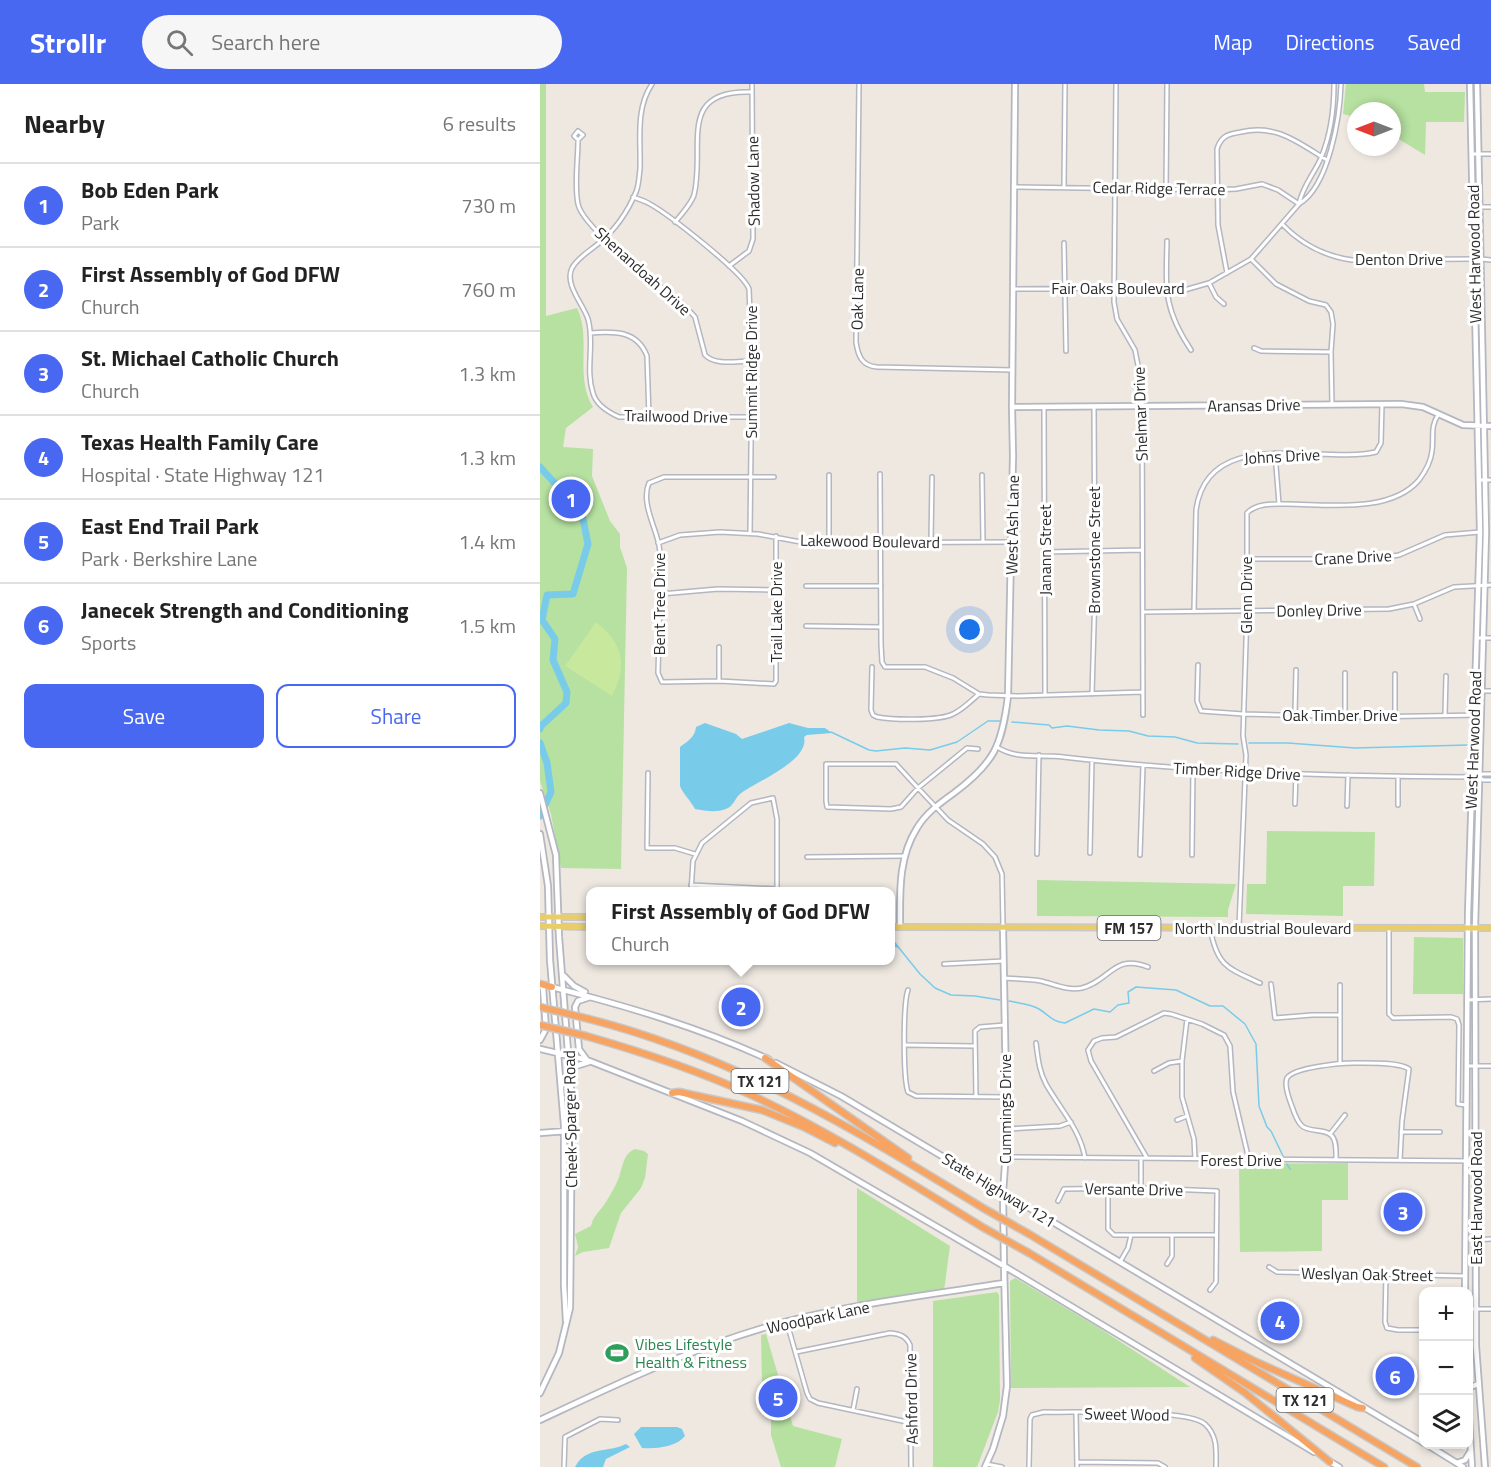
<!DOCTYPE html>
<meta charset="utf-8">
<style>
body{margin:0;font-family:"Titillium Web",sans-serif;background:#f6f6f6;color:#222}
.controls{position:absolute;right:18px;bottom:18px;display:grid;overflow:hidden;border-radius:12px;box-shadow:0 3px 9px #0003}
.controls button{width:54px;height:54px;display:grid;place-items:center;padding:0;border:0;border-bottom:2px solid #e0e0e0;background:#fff;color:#222;font:30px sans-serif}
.compass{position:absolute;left:807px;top:18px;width:54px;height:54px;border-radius:50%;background:#fff;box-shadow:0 3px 9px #0003;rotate:270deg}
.you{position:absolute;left:430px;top:546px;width:21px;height:21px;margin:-15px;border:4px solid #fff;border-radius:50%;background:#1a73e8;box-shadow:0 0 0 9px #1a73e833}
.badge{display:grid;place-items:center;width:39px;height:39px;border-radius:50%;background:#4968f2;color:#fff;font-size:20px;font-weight:700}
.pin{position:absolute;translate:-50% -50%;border:3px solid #fff;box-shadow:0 2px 6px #0006}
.popup{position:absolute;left:46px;top:803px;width:309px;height:78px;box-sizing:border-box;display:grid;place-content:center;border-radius:12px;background:#fff;filter:drop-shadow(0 2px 4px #0005);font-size:20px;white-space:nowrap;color:#767676}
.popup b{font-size:22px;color:#222}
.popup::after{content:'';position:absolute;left:50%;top:100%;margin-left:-12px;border:12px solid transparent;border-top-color:#fff}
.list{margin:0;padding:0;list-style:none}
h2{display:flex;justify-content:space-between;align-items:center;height:78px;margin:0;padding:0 24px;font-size:26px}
h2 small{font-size:20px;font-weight:400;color:#767676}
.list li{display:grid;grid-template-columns:39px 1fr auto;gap:18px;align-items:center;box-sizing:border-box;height:84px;padding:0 24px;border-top:2px solid #e0e0e0}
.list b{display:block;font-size:22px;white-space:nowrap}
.list p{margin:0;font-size:20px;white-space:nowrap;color:#767676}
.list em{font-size:20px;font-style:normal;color:#767676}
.actions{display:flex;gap:12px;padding:18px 24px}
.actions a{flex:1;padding:14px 0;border:2px solid #4968f2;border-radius:12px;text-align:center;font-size:21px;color:#4968f2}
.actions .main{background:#4968f2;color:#fff}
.icon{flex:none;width:33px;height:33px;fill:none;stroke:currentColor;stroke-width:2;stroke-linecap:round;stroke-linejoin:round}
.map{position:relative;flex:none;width:951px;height:1383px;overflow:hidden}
header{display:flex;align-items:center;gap:36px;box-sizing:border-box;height:84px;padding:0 30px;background:#4968f2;color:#fff}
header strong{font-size:28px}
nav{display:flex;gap:33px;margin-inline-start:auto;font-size:21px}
.search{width:420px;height:54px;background:#f6f6f6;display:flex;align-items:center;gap:15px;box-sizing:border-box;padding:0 21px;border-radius:33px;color:#767676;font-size:22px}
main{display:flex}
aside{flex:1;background:#fff}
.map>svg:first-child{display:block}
</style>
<header>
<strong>Strollr</strong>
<div class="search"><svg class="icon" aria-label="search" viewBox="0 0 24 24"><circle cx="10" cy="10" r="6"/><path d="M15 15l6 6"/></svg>Search here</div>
<nav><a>Map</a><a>Directions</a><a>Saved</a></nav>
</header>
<main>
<aside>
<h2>Nearby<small>6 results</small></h2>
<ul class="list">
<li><span class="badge">1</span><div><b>Bob Eden Park</b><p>Park</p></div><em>730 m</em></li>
<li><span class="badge">2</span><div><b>First Assembly of God DFW</b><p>Church</p></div><em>760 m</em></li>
<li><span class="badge">3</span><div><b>St. Michael Catholic Church</b><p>Church</p></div><em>1.3 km</em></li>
<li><span class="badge">4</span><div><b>Texas Health Family Care</b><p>Hospital · State Highway 121</p></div><em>1.3 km</em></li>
<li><span class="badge">5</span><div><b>East End Trail Park</b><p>Park · Berkshire Lane</p></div><em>1.4 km</em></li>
<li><span class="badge">6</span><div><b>Janecek Strength and Conditioning</b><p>Sports</p></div><em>1.5 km</em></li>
</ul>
<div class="actions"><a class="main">Save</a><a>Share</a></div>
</aside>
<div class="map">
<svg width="951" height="1383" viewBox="0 0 951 1383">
<rect width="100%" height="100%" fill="#eee8e1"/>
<path fill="#b6e1a0" d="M0,0H6V232L37,224C52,255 34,292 53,323L26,344L23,363L53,365L52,392L70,437L80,450V463L87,484L81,785L21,784L11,730L0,697Z
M806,0H884L885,8H925L924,38H886L885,71L852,51V27H816V33L803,30Z
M727,747L835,748L834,802H803V832L706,830L707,800H726Z
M497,796L696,800L688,826V833L497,832Z
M874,853L923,854V910H873Z
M95,1065L104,1067L108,1070L105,1094L101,1104L81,1129L69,1164L43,1168L35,1172L38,1163L35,1150L51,1142C53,1132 60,1127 66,1118C71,1110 76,1101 79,1093C83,1082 83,1070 95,1065Z
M808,1079V1116H782V1167L700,1168L699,1080Z
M317,1104L410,1162L404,1207L317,1219Z
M475,1194L556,1242L650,1303L471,1304L470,1197Z
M457,1208L459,1211L460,1316L458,1328L437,1383H393V1217Z
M226,1250L253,1342L302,1355L295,1383H241L231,1351V1301H222L221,1251Z"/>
<path fill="#c7e89d" d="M56,538C83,559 88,581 72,612L25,582Z"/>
<path fill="#79cbea" d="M165,639L196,650L202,655L249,639L268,644H285L292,649L267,651L264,653C270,677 215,698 200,710C195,714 194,721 188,724C178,729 166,727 155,725C151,717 143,710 140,702V663C148,657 155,653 156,643Z
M101,1343H137L142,1345L145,1352C136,1363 116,1365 102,1364L94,1350Z
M86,1360L90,1363L66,1375L63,1383H35C46,1362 68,1369 86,1360Z"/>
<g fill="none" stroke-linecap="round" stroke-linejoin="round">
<path stroke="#79cbea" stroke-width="1.5" d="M472,638L509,641L512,644L527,642L559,646L589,647L608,652L635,653L657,659L698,660
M291,648L329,666L336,667L365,664L390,666L417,658L448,637H461
M709,659H748L815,664L927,661
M355,859L380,890L395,904L411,911L435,912L460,916
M351,860L358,863
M469,917C478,919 491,920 499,925C509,931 512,938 525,939L554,925L570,928L578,921L589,919L588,908L596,903L636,906L670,922H683L705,940L716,960L719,1022L727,1043L731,1047L743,1072
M747,1080L750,1085"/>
<path stroke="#79cbea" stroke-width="7" d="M0,383L22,407L39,415L48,460L33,510L7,511L2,536L15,555L13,576L27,608L26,619L1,642L0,645
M0,659L7,679L11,708L0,732"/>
<g stroke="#b4b6c0" stroke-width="6">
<path id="street" d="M112,0C95,25 101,57 100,85C99,92 99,101 96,108C88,127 75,146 59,159C50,167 38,173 32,184C24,200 43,220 48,235C55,259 45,285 53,309C56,321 68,328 79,333H211
M319,0L316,258C318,272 322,282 337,283L472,286
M576,0L574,218L577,235L595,266L602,302L603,631
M38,56L34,52L38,47L43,51L38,56C38,76 34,100 38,120C43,145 122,203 144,221L155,233L165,271C176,282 197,277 212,277
M932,70H951
M474,103L673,106L696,105L722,100L738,106L759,120
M524,103L525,0
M626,105L627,0
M93,113C99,115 105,117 110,120C128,130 204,189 209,205L212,277L210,449
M759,120C762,103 774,90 781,74C791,50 794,25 794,0
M933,123H951
M135,138C142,130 151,120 154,111C166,63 135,5 212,8
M742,140C762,161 784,172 812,176L934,175
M627,157C626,205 623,224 651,266
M524,159L526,267
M711,175L736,200L769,217L786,221L791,228L793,240L791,268L792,321
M941,175L951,176
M189,182L209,167L213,155L212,0
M687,189L678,141L677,65C681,52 688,50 701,48C737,40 757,58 787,76
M669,199L676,213L684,220
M473,205L574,204L641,207L669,199L711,175L759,120C789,102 800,33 801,0
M50,249C73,247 97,246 107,272L109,333
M714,264L721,267L791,268
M504,323L505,610
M735,369L739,420
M340,390L341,560L342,578L345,583H385L413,594L439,610L448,611L478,612L603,608
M442,391L443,458
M234,393H124L109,399C101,417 114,440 118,457C120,464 120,471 121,477L118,589L122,598L179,597L234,600L236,597V452
M939,396H951
M289,458V391
M391,458L392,393
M118,459L140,451L180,448L218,450L266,459L471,458
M505,468L602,466
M706,475H834L859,471L905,451L940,448
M266,502H341
M121,510L178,505L236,506
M874,520L880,535
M654,527L656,426C668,340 780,381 836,368L841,359L842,320
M604,528L849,525L874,520L914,503L951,501
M266,542L341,543
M937,554H951
M179,563V597
M658,581L657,617L661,627L703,630L824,633L940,631
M332,583L331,626L333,631L337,633C353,636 399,637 413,630C422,626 431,617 439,610
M935,607H951
M552,610L555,507L554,323
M755,630L756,586
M855,631V590
M905,631L906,592
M805,632V589
M457,663C477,676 500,670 523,673C659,689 796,692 932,693
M438,665L427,664L378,704L356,680H286V717L287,723L351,725L361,723L378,704L408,736L443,760L455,773L462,790L463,842
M108,689L107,764H135L155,770
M858,693V721
M939,693L943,696H951
M939,693L942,690H951
M755,720L756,690
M807,722L808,691
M550,769L552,676
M497,770L499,671
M600,771L603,682
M652,771L653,685
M267,773L365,772
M151,808L153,777L162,759L211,719L233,714L237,735V805L151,801
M699,843L706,671L703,652L707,527V429C717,419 733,420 746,420C787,420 850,430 879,396C885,388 891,377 892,367C894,353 890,343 898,331
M670,844C677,882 687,884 720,899
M849,844V930L853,934L911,933L917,935L919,941L918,1020L926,1021
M404,880L464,877
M464,894C477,895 489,895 501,897C514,900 528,907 542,904C570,897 574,869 608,883
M731,900L735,934L772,931H799
M368,906C363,919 363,994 368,1008L376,1012L466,1013
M927,916L951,915
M647,935L642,977V1013L654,1055L655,1075
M496,959C498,974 499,987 506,1000C520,1025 540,1045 545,1074
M366,961L434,962
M800,980V901
M927,982H951
M614,987L629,979L642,977
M436,1013L435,947L440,943L465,941
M637,1036L647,1032
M467,1045L520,1042L531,1038
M861,1048H900
M790,1050L805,1031
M465,1073L936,1077
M601,1074V1104
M607,1074L551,977L548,966L554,957L562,954L576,953L624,929L631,930L662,940L684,951L690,962L693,1008L709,1076
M796,1075C796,1068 797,1058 792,1052C785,1044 771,1049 762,1042C756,1037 753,1025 750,1017C748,1011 744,1001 747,994C754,983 802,979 814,979C828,979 859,978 869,985L862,1037L860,1076
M568,1105V1145L574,1151H676
M518,1117L524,1105L601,1104L677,1107L676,1198L670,1206
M936,1156L951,1155
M580,1178L588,1164L591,1151
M627,1180L632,1172V1151
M729,1183L737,1188L925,1192
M846,1190L845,1238L847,1244L858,1246H884
M928,1225H951
M247,1239L267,1309L270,1315L278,1319L372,1339
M256,1268L350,1249C360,1250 366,1252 370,1261L371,1383
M313,1326L317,1305
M536,1329L537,1383
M537,1378L618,1379L625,1383
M446,1380L462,1383
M24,1383L25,1353L60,1335L78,1336
M489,1383L490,1335L492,1331L504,1328C534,1329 647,1324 665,1340C678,1352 676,1367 676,1383"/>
</g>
<g stroke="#b4b6c0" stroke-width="8">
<path id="secondary" d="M937,0L946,448L935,844L936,1262L945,1383
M472,323L861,320L883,323L923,341L951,342
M0,709L16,771L19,853L32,1019L30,1224L19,1269L0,1309
M0,750L8,802L10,876L24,1041V1201L26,1237
M360,843C360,809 358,774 377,744C386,729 400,719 414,709C454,679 462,662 468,612L473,372L472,323L475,0
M23,891L34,902L45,908
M0,900L3,904L6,945L0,956
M12,903C86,922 158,943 228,975
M0,965L47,976L202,1037L270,1069L464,1182L774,1368
M47,976L39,965L35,923L38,917L50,913
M236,979L301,1012L884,1359
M31,988L36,982L49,978
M0,1049L27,1047
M925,1208L928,830L940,448L930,0
M928,1304L938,1300
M928,1320L932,1383
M0,1336C73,1302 145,1267 223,1244C301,1221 383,1212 464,1199
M886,1360L923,1383
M789,1377L799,1383
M917,1379L925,1376L930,1368
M445,1383L453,1365L463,1332L467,1302L464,1182L463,1108L467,1055L463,844"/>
</g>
<g stroke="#c8c8c8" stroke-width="8">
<path id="primary" d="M0,833H51
M0,842L51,843
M351,843L951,844"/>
</g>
<g stroke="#c8c8c8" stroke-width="9">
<path id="highway" d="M0,900L12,903
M49,935C197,973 314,1045 443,1124
M46,952C102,968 157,986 209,1010C291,1048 367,1097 444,1144
M225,974L368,1074
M132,1009L139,1008L222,1026L264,1043L295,1059
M489,1150L877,1383
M489,1169L844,1383
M673,1256L712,1276L817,1323L823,1324
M655,1274L704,1308L790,1378"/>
</g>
<use href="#street" stroke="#fff" stroke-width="3"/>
<use href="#secondary" stroke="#fff" stroke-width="4.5"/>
<use href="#primary" stroke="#ebcd68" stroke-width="5"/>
<use href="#highway" stroke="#f7a462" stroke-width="6"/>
<g stroke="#c8c8c8" stroke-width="9" stroke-linecap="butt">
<path id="highway-bridge" d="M0,923L49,935
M0,941L46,952
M443,1124L489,1150
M444,1144L489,1169"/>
</g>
<use href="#highway-bridge" stroke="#f7a462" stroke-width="6"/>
</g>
<defs>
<g id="stadium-bare" transform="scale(1.8)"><path d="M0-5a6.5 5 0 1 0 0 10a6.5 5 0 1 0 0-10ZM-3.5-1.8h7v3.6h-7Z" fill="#2e9e5b" stroke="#fff" stroke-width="2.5" paint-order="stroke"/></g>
</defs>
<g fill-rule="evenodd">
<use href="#stadium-bare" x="77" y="1269"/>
</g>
<g text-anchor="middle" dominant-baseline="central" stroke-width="6" stroke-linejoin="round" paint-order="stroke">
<g fill="#fff" stroke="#6c6c6c" stroke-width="1.5">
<rect x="557.5" y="832" width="63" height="24" rx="4.5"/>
<rect x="191.5" y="985" width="57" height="24" rx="4.5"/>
<rect x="736.5" y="1304" width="57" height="24" rx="4.5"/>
</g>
<g font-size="15" font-weight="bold" fill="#2d2d2d">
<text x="589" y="844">FM 157</text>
<text x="220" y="997">TX 121</text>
<text x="765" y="1316">TX 121</text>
</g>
<g font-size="16" fill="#2d2d2d" stroke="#fff">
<text transform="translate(213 97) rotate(-91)">Shadow Lane</text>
<text transform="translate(619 104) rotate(1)">Cedar Ridge Terrace</text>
<text transform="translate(934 170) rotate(-91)">West Harwood Road</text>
<text x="859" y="175">Denton Drive</text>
<text transform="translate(103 187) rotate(42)">Shenandoah Drive</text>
<text x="578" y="204">Fair Oaks Boulevard</text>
<text transform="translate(317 215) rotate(-89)">Oak Lane</text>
<text transform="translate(211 288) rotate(-90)">Summit Ridge Drive</text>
<text transform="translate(714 321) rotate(-1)">Aransas Drive</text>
<text transform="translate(600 330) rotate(-92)">Shelmar Drive</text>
<text transform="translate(136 332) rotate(1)">Trailwood Drive</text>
<text transform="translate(742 372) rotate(-3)">Johns Drive</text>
<text transform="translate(472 441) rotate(-89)">West Ash Lane</text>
<text transform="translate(330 457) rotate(1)">Lakewood Boulevard</text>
<text transform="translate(505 466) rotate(-90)">Janann Street</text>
<text transform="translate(554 466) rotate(-90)">Brownstone Street</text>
<text transform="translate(813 473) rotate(-3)">Crane Drive</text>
<text transform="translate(706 511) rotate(-90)">Glenn Drive</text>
<text transform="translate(119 520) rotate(-90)">Bent Tree Drive</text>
<text transform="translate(779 526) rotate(-1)">Donley Drive</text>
<text transform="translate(236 528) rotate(-90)">Trail Lake Drive</text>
<text x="800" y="631">Oak Timber Drive</text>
<text transform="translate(933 656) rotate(-88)">West Harwood Road</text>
<text transform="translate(697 687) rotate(3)">Timber Ridge Drive</text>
<text x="723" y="844">North Industrial Boulevard</text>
<text transform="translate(465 1025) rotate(-90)">Cummings Drive</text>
<text transform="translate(30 1035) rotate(-91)">Cheek-Sparger Road</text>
<text x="701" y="1076">Forest Drive</text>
<text transform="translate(594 1105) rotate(1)">Versante Drive</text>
<text transform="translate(459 1106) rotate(31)">State Highway 121</text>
<text transform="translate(936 1114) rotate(-90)">East Harwood Road</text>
<text transform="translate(827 1190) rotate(1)">Weslyan Oak Street</text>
<text transform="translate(278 1233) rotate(-12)">Woodpark Lane</text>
<text transform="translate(371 1315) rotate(-91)">Ashford Drive</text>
<text transform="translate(587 1330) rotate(1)">Sweet Wood</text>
</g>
<g font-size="16" fill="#27864d" stroke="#fff" text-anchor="start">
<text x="95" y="1260">Vibes Lifestyle<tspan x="95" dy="18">Health &amp; Fitness</tspan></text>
</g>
</g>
</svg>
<div class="controls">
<button>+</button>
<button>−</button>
<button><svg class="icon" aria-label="layers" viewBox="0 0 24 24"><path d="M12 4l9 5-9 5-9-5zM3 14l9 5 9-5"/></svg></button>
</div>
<svg class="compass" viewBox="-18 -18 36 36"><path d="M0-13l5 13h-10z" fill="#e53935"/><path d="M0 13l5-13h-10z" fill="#767676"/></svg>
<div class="you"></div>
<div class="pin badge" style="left:31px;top:415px">1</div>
<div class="pin badge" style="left:201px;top:923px">2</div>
<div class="popup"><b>First Assembly of God DFW</b>Church</div>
<div class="pin badge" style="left:863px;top:1128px">3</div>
<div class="pin badge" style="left:740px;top:1237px">4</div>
<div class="pin badge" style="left:238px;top:1314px">5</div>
<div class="pin badge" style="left:855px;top:1292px">6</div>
</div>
</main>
